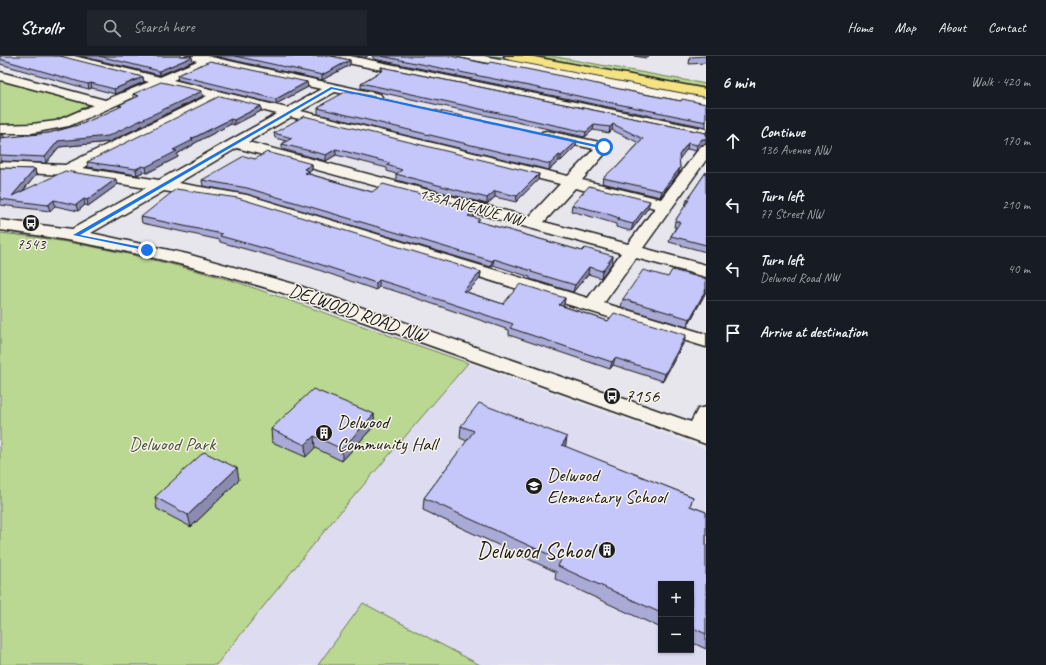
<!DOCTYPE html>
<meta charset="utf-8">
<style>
body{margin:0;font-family:Caveat,sans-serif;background:#20242c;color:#f1f3f6}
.controls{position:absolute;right:12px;bottom:12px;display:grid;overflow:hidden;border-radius:0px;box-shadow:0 1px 3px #0004}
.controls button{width:36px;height:36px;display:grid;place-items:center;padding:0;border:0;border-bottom:1px solid #363941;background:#171b24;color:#f1f3f6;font:20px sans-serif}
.stop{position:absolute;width:12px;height:12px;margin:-9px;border:3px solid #1a73e8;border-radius:50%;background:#fff}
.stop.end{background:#1a73e8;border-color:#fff;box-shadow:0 1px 4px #0008}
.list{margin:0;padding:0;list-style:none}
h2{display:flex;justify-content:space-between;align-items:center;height:52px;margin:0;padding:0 16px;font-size:17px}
h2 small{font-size:13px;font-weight:400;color:#9ea1a6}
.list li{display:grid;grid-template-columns:26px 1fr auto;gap:12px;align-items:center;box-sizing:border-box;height:64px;padding:0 16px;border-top:1px solid #363941}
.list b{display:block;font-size:15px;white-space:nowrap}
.list p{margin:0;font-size:13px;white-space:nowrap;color:#9ea1a6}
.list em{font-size:13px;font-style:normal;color:#9ea1a6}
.icon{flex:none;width:22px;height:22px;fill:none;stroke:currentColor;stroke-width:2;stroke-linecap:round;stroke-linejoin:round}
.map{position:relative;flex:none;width:706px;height:609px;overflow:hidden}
header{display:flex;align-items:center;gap:24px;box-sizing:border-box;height:56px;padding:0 20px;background:#171b24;border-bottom:1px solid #363941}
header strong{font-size:19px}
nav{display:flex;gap:22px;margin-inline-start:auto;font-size:14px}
.search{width:280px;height:36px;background:#20242c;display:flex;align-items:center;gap:10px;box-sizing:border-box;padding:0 14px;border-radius:0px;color:#9ea1a6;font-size:15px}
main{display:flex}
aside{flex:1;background:#171b24}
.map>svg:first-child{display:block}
</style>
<header>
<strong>Strollr</strong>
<div class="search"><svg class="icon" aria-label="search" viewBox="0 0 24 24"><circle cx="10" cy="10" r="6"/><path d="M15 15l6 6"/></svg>Search here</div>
<nav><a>Home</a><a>Map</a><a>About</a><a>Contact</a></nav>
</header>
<main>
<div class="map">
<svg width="706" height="609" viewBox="0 0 706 609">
<rect width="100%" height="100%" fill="#e8e6ed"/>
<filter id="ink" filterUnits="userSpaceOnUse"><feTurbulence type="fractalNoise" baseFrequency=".025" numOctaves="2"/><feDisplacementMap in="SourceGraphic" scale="8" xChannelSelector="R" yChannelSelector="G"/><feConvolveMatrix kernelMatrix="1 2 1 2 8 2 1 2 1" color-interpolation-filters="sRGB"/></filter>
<g filter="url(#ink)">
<path fill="#dedcf1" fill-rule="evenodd" d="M468,307L706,393V609H216L331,467ZM661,528H691V594H661Z"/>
<path fill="#bad891" stroke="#6b7a56" d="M476,0H497L706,39V44Z
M522,0H551L706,28V33Z
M0,24L88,48L91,50L60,64L31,70L0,69Z
M0,177C80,185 160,204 237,226L468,307L331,467L216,609H0Z
M363,547L480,609H318Z"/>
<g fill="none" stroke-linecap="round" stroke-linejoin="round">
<g stroke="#1c1c1c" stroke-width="3">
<path id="minor" d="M54,0H74L160,21L197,5L187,2L185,0H207L375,37L380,38L382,41L380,44L375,45L335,36L301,55L568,120L594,93L542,82L540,79L542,76L547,75L604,87L609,88L611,91L582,124L661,143L701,90L706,89V104L643,192L706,209V221L636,202L604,247L706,278V291L239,147L164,135L91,177L187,198L294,228L691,366L698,353L706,351V388L280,236C188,208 96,186 0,174V164L72,173L146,132L67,119L0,116V106L65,109L207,40L162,29L69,70L32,77H0V69L32,68L56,65L93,49L0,24V16L105,44L149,26L56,2ZM210,8L321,33L287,52L173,24ZM220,43L277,58L159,124L83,112ZM291,61L560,128L529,161L248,86ZM237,92L621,197L588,242L247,139L178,127ZM575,132L655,152L628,188L544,166Z
M327,0H350L706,73V81L333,4L329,2Z
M459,0H484L706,42V50L465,4L461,2Z"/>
</g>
<g stroke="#1c1c1c" stroke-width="3">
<path id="major" d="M504,0H529L706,33V41L510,4L506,2Z"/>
</g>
<use href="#minor" fill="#f7f3e8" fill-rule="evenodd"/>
<use href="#major" fill="#f5e382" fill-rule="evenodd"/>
</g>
<path fill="#a9aad6" stroke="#1c1c1c" d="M0,0L143,21L144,26L115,38L92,32L89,33L81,31L0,8Z
M80,0H190L193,5L160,19Z
M214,0H331L350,4V9L322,24Z
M357,0H368L365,2Z
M372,0H451L633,36L681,45L706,48V71L374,3Z
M634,0H649L646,2Z
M706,0V7L689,8L690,1Z
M381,11L706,77V88L701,89L696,95L687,93L679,103L680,112L678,118L660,141L602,127L603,122L616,112L639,87L612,74L609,77L593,74L585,81L361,32V27L381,15Z
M177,19L307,26L308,31L276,48L178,24Z
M133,38L203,40L109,86L59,91L46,107L0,105V77L4,82L49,77L82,68L119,52V49L133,42Z
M323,48L577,85L576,90L561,105H559L549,114L318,58V52L323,49Z
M261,50V55L234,69L231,68L193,88V89L177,98L178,101L147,117L143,116L137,119L88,111L87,106Z
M274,77L539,118L538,124L516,146L495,141L487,148L396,124V118L387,115V112L336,99L326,105L282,93V88L286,85L275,82Z
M255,103L312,108V114L309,116V118L372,136L476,153L475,159L473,161L480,166L582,195L613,200L612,207L601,222L588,218L573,236L530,223V221L493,209L491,211L247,138L203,130L202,124Z
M0,112L35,113L36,119L23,135L117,129L88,150L85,149L78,155L55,150L50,155L0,149Z
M706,116V196L669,186L671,180L676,171H674L675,165L685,150L687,144Z
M572,149L648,152L631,175L616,171V168L603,164L571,155Z
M141,161L481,216L480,223L467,236L503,248L565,242L564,249L563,250L608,265L684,286L663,325L613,309L610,313L509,279V274L392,234L379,231L376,234L310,211L220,186V184L142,167Z
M668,221L706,223V236L687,271L621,251L623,243Z
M374,358V370L342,405L315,392L306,401L272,386L271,373Z
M461,370L567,381L565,391L693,441L690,450L706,456V593L691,586V528H661V572L555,523L556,516L423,454L424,442L467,385L460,382Z
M239,424L191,471L157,453L155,441Z"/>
<path fill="#8a8bae" stroke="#1c1c1c" d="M192,1L193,5L160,19L159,15Z
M350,4V9L322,24V19Z
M143,21L144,26L115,38L114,33Z
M307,26L308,31L276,48V43Z
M91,27L92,32L89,33L88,28Z
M202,35L203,40L109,86L59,91L46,107L45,101L58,85Z
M261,50V55L234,69V64Z
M231,63V68L193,88V89L177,98L178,101L147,117L146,111L173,94L191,83Z
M613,68L612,74L609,77L610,71Z
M594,69L593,74L585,81L586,76Z
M3,77L5,83L0,87V80Z
M702,83H706V88L701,89L696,95L697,89Z
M577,85L576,90L561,105V100Z
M688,87L687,93L678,105L679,99Z
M336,93V99L326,105V99Z
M559,99V105L549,114L550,108Z
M312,108V114L309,116V120L306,123L304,113Z
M142,110L143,116L137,119L136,113Z
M680,112L678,118L660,141L662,135Z
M35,113L36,119L14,145L12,140Z
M539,118L538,124L516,146L517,140Z
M116,123L117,129L88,150L87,144Z
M495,135V141L487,148V142Z
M84,143L85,149L78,155L76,149Z
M54,144L55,150L50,155L48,149Z
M650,145L648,152L631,175L633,168Z
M476,153L475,159L468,166V160Z
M613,200L612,207L601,222L602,215Z
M494,203L493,209L491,211L492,205Z
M589,211L588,218L573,236L575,229Z
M481,216L480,223L462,241L463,235Z
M379,224V231L376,234V227Z
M706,233V236L687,271L690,263Z
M565,242L564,249L558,256L559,249Z
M686,279L684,286L663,325L665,318Z
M615,302L613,309L610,313L612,306Z
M374,358V370L342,405V393Z
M314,380L315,392L306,401L305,389Z
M567,381L565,393L562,389Z
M237,412L239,424L191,471L188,459Z"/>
<path fill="#c5c6f9" stroke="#1c1c1c" d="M0,0H60L143,21L114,33L91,27L88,28L80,26L0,3Z
M99,0H190L192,1L159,15Z
M235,0H331L350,4L322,19Z
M381,0H451L488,8L490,6L557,19L633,36L681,45L682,43L706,48V66Z
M210,5L307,26L276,43L177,19Z
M381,11L706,77V83H702L697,89L688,87L679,99L680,112L662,135L603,122L614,112H616L643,83L613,68L610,71L594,69L586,76L361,27L383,14Z
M161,26L202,35L108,80L58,85L45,101L0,99V82L49,77L82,68L122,50L119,49L139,40L133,38Z
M347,35L577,85L561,100L559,99L550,108L318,52L325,48H323Z
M220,40L261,50L234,64L231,63L191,83L193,84L173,94L177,95L146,111L142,110L136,113L87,106Z
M304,60L539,118L517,140L495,135L487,142L396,118L402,114L387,109L390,107L336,93L326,99L282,88L292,82L274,77Z
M267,96L312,108L304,113L309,115L305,117L372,136L383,128L476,153L468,160L480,163L477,165L582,195L585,192L613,200L602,215L589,211L575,229L531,216L532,215L494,203L492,205L247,132L202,124L244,100L255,103Z
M0,112L35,113L12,140L65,115L116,123L87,144L84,143L76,149L54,144L48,149L0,143Z
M706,116V189L671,180L680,166L675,165L689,144H687Z
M589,130L650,145L633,168L617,164L619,162L605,157L572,149Z
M176,133L238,142L481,216L463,235L503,248L520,228L565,242L559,249L608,265L614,257L686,279L665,318L615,302L612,306L510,272L513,268L392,228L379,224L376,227L310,205L220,180L222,178L141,161Z
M643,214L668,221L672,214L706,223V233L690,263L623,243Z
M313,333L374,358L342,393L314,380L305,389L271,373Z
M479,347L567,381L562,389L693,441L690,450L706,456V578L691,571V528H661V557L558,510L561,504L424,442L474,375L461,370Z
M204,396L237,412L188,459L155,441Z"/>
</g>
<path fill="#1a73e8" d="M331,31L606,91L604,93L332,33L80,179L147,192L150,194L149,195L73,179Z"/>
<defs>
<g id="bus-disc" transform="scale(0.9)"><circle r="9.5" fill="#1c1c1c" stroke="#f7f3e8"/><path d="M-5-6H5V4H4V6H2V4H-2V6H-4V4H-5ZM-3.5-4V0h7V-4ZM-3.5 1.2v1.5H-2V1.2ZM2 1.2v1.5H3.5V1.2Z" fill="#fff"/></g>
<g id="building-disc" transform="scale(0.9)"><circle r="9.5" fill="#1c1c1c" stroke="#f7f3e8"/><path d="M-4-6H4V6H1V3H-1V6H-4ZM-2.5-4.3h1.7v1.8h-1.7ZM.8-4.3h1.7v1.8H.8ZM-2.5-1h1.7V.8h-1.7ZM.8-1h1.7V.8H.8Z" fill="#fff"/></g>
<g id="school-disc" transform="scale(0.9)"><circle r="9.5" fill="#1c1c1c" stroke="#f7f3e8"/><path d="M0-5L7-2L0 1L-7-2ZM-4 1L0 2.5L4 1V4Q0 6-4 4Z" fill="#fff"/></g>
</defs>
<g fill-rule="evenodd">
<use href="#bus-disc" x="31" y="167"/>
<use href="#bus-disc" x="612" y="340"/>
<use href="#building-disc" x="324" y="377"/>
<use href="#school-disc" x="534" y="430"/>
<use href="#building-disc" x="607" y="494"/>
</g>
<g text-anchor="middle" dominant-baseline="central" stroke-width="3" stroke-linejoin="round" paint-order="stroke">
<g font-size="16" fill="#1c1c1c" stroke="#f7f3e8">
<text transform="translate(471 151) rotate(15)">135A AVENUE NW</text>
</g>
<g font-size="16" fill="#1c1c1c" stroke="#f7f3e8">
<text x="31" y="188">7543</text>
</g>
<g font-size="19" fill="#1c1c1c" stroke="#f7f3e8">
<text transform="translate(358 257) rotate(19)">DELWOOD ROAD NW</text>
</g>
<g font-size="19" fill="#1c1c1c" stroke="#f7f3e8" text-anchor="start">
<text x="625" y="340">7156</text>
<text x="337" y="366">Delwood<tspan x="337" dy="22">Community Hall</tspan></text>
<text x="547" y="419">Delwood<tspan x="547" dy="22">Elementary School</tspan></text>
</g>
<g font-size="19" fill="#4b543f" stroke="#f7f3e8">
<text x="172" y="388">Delwood Park</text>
</g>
<g font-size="23" fill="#1c1c1c" stroke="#f7f3e8" text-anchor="end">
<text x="594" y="494">Delwood School</text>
</g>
</g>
</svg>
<div class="controls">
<button>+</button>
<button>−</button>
</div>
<div class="stop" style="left:604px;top:91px"></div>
<div class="stop end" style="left:147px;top:194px"></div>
</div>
<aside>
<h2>6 min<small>Walk · 420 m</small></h2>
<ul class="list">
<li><svg class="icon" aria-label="ahead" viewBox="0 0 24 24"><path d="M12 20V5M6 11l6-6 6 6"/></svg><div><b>Continue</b><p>136 Avenue NW</p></div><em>170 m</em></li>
<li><svg class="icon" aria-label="left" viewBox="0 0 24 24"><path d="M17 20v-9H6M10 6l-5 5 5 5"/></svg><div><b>Turn left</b><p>77 Street NW</p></div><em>210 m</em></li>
<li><svg class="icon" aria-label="left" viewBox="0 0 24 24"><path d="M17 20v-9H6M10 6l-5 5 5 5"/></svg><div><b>Turn left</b><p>Delwood Road NW</p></div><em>40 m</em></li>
<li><svg class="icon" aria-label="arrive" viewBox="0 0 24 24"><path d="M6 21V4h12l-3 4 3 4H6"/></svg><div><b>Arrive at destination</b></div></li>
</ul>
</aside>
</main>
